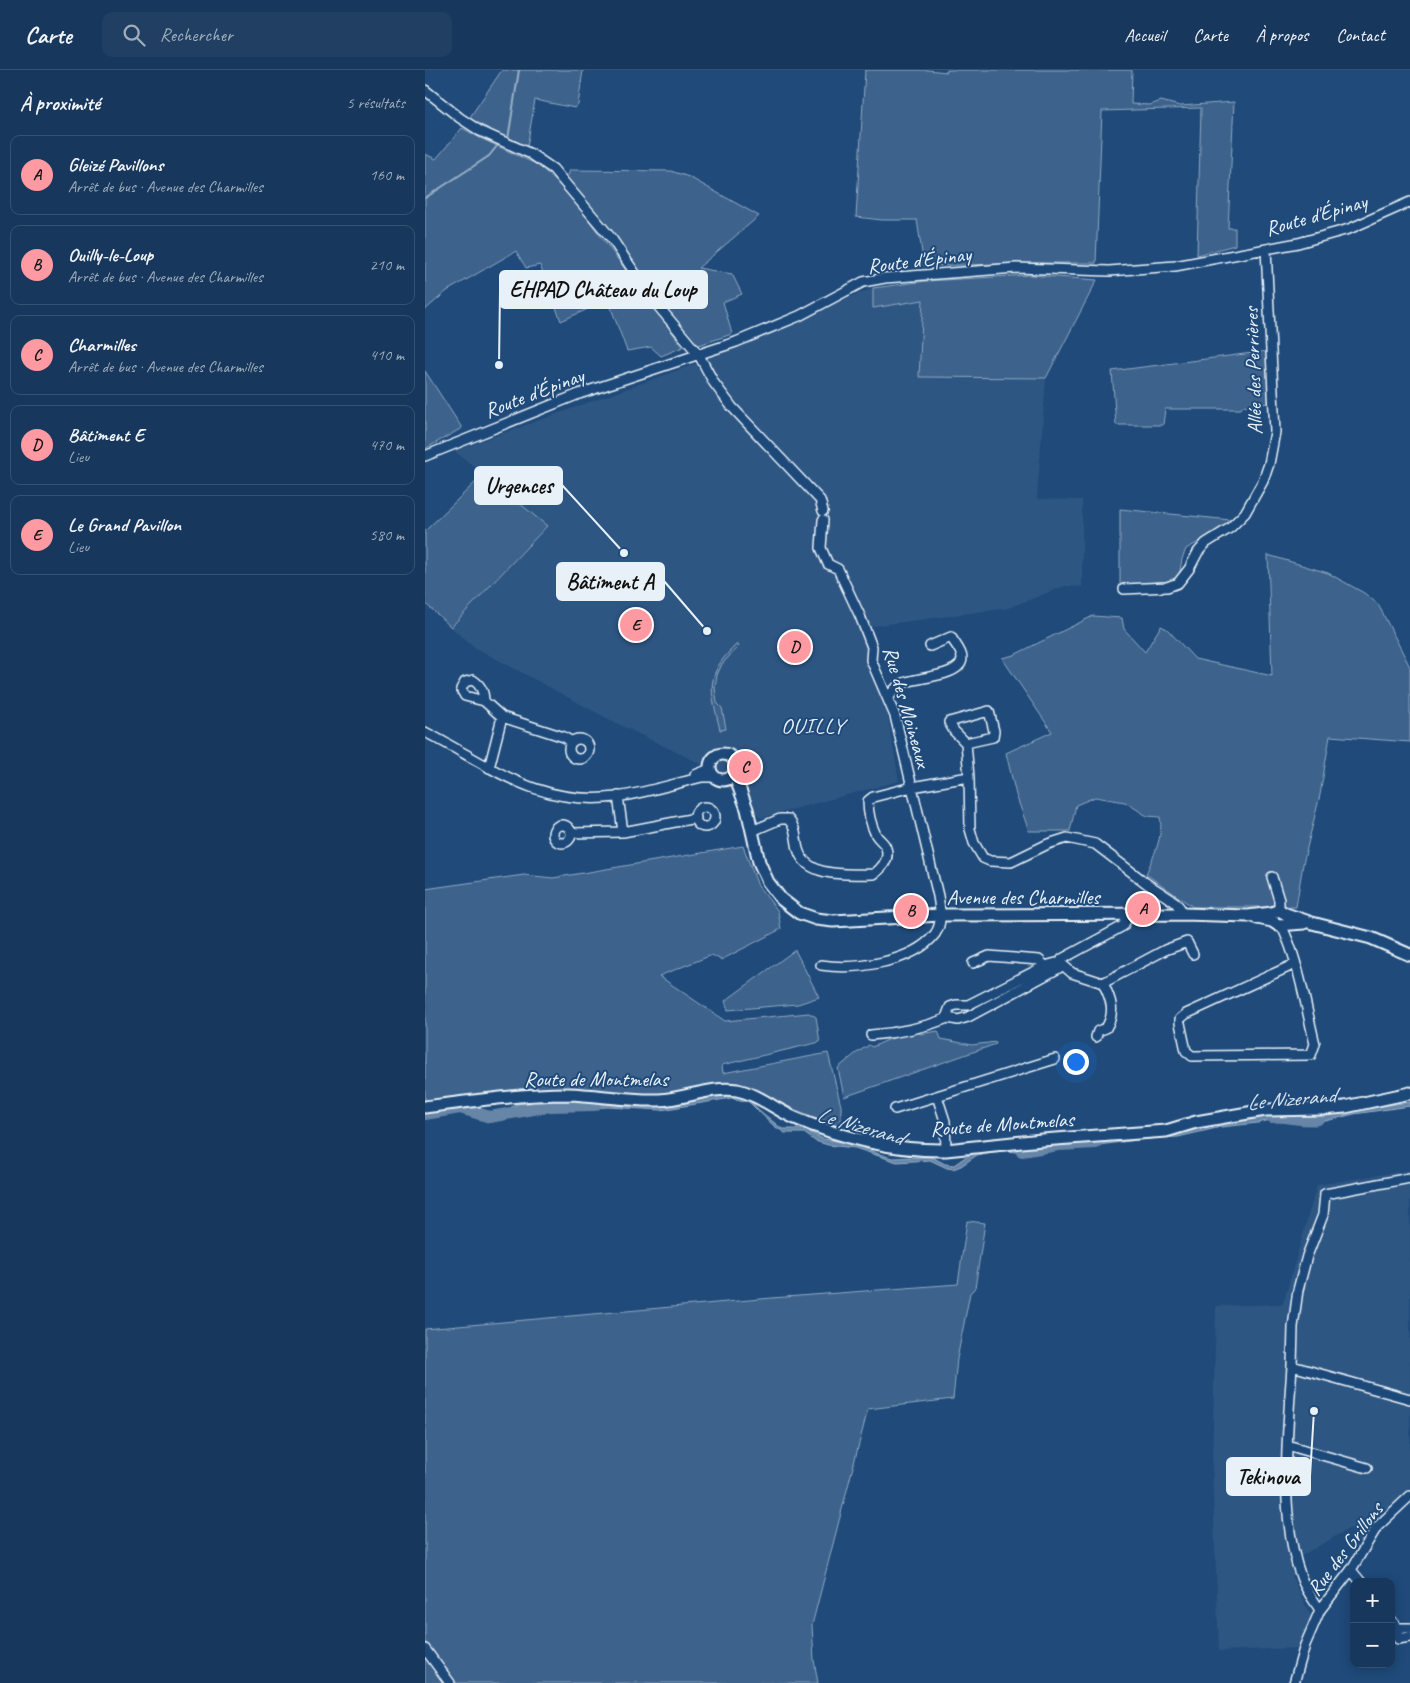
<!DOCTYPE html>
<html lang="fr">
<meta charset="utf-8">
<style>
body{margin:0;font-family:Caveat,sans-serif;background:#203f62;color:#f1f3f6}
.controls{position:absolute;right:15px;bottom:15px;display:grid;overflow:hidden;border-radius:10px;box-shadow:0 2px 12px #0003}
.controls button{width:45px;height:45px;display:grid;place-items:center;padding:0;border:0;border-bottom:1px solid #365272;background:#17385c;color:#f1f3f6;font:25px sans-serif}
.you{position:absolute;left:650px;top:991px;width:18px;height:18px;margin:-12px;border:4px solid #fff;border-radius:50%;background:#1a73e8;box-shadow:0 0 0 8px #1a73e833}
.badge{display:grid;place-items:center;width:32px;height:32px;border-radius:50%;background:#ff9aa2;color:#111;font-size:16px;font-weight:700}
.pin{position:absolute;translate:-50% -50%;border:2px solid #fff;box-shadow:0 1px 5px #0006}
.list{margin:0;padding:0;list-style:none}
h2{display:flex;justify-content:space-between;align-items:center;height:65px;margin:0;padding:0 20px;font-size:21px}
h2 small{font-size:16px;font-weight:400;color:#9eacbb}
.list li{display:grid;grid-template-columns:32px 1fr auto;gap:15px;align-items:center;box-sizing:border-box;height:80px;margin:0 10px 10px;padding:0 10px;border:1px solid #365272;border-radius:10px}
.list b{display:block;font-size:19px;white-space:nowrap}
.list p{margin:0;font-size:16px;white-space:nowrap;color:#9eacbb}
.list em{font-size:16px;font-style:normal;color:#9eacbb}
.icon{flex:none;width:28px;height:28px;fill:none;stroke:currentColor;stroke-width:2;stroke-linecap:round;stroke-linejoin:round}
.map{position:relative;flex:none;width:985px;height:1613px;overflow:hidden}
header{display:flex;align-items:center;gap:30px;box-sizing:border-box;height:70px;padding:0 25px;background:#17385c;border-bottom:1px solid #365272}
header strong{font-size:24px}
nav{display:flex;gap:28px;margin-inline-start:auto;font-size:18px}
.search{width:350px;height:45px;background:#203f62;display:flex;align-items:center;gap:12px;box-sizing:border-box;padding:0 18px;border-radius:10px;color:#9eacbb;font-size:19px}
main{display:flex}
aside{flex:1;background:#17385c}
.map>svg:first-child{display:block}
</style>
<header>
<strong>Carte</strong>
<div class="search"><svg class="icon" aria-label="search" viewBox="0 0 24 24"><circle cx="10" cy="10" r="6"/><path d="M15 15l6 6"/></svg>Rechercher</div>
<nav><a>Accueil</a><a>Carte</a><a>À propos</a><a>Contact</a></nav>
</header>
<main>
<aside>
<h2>À proximité<small>5 résultats</small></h2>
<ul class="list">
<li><span class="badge">A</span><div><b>Gleizé Pavillons</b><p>Arrêt de bus · Avenue des Charmilles</p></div><em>160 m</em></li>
<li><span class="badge">B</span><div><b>Ouilly-le-Loup</b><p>Arrêt de bus · Avenue des Charmilles</p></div><em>210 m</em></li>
<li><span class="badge">C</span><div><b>Charmilles</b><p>Arrêt de bus · Avenue des Charmilles</p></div><em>410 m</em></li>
<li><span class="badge">D</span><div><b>Bâtiment E</b><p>Lieu</p></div><em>470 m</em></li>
<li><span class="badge">E</span><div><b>Le Grand Pavillon</b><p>Lieu</p></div><em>580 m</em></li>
</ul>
</aside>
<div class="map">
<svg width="985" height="1613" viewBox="0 0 985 1613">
<rect width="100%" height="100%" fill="#1f4a7a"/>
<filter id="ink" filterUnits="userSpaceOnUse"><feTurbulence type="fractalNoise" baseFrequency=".02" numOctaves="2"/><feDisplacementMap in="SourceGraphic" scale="10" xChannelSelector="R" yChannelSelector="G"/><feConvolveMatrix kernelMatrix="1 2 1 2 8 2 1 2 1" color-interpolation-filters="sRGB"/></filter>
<g filter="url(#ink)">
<path fill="#2e5683" d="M448,218V238L498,230L494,307L621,308L612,429L657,430V517L640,516L583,538L441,557L454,594L474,711L336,748L276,694L191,653L47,576L26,557L122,457L59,404L29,381L270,294L356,255Z
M985,1100V1420L950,1451L935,1476L925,1458L876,1486L867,1507L886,1546L873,1578L794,1581L787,1395L791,1236L858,1234L892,1115Z"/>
<path fill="#3c628c" stroke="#92aac2" d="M77,0H158L153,35L150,38L110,30L102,77L71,64L43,50Z
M440,0H502L522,2V0H707L706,34L725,35L736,31L755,36L809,32L803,158H810V175L772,185L776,38L677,41L671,193H612L499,196L492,150H457L431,147Z
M37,58L55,68L113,95L133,113L157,141L258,277L236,286L226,277L202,281L183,230L136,251L115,195L101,198L91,181L22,221L0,240V84L11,89Z
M145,100L246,101L264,107L334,146L273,198L307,204L317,224L298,232L307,264L274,275L264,269L229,229L191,167L142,108Z
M605,205L672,210L621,308L494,307L498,230L448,238V218L501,211Z
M843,281L845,333L818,336L816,339H740L738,355H691L687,301Z
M0,301L37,358L0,379Z
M59,404L122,456L26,557L0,533V461Z
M695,439L806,450L803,456L761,479L757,489L755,501L752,508L746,511L695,515Z
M843,485L903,503L939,523L953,534L985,597V672L905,666L895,725L878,794L871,837H768L721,804C728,787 739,766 735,747L722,746L700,732L670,727L651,735L645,761H604L591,725L581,683L627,662L577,588L589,585L668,546L697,548L699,559L720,582L736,556L742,559L770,589L847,606Z
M312,574L314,576L297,594L292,605L290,618L292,633L297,638L301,659L295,660C286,620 278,606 312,574Z
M318,776L333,816L353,841L356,859L296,890L287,885L234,906L300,951L384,943L391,947L395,972L297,995L298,1003L403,983L416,1036V1057L371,1040L322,1017L307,1014L235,1025L189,1023L0,1033V819L99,805L128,808Z
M370,880L394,927L373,934L303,940L300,931Z
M513,961L516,969L547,975L571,972V974L419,1027L413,998L430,984L444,975L447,977L474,965L493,962L495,964Z
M542,1151L560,1153L550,1218L545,1223L532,1289L528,1329L443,1339L387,1555L389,1590L393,1613H30L0,1572V1259L347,1228L533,1214Z
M0,1586L20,1613H0Z"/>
<path fill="#6685a7" stroke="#9ab0c7" d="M293,1024H310L323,1029L334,1040L357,1059H378L398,1069L428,1073L454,1084L467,1088L503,1087L509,1088L520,1094L529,1095L546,1083L584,1077L599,1079L615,1074L684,1071L731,1064H753L796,1053L830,1049L851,1044L878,1045L885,1048H892L930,1040L985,1032V1036L929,1044L901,1051L887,1052L872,1047H858L833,1053L796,1057L753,1067L720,1069L674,1075L654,1073L635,1075L613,1078L600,1083L582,1081L567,1082L552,1085L536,1096L528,1099L522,1098L505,1090L472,1092L430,1078L403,1075L390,1071L379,1063H360L349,1056L324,1032L306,1028L236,1040L183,1037L163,1038L152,1035L134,1037H100L74,1049L63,1050L53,1049L34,1041L0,1045V1041L37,1037L56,1045H62L76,1043L92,1034L101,1033L132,1036L149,1032L166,1035L176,1034L224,1035Z"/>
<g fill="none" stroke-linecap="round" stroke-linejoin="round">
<path stroke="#9ab0c7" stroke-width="2" d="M83,69L94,0
M0,128L64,86L72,76"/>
<path stroke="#6685a7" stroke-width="12" d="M0,1044L35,1038L65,1047L125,1036L170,1035
M847,1047C862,1045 878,1052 893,1049
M597,1081L633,1075L671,1073"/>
<g stroke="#e8f1f8" stroke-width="12">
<path id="minor" d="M0,20L35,48L55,61L106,84L128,99L187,169L228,230L274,285L289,313L307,337L395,430L398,441
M0,386L154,324L311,272L374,246L438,212L460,208L591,198L684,201L750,196L873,173L924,159L985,132
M699,519L742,517L753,513L764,499L773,482L781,473L805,458L820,443L838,411L844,394L850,362L841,179
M463,629C467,622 471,616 479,613C491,607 537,607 537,588C537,581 529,573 526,567L505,576
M59,631C59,622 56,615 48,610L40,612L36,619L40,626L59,631L77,647L139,667L147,672
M0,662C65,695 112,737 191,727C220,723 249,714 277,707H289
M144 679a10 10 0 1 1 20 0a10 10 0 1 1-20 0Z
M541,673L568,667L569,661L564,641L524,652L529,661L541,673L544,707L545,759L549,773L558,788L565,791L586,792L623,774L642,768L670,774L721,813L750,832L755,838L756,844
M64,698L77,647
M270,705L285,699
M270 747a10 10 0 1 1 20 0a10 10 0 1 1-20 0Z
M128 764a9 9 0 1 1 18 0a9 9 0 1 1-18 0Z
M327,761L355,749H363C372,758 370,768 373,779C381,809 424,804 449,804C457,798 465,789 461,778C460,773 454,770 451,765C446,755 443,742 443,731L448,727L487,717L544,707
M198,762L271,748
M147,763L198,762L193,726
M847,807L854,830V840
M856,855C873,887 881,938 890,974L886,985L767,986L761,981L755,953V949L761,944L870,894
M637,889L698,856L704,845
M548,893L564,886L614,890L620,896
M631,893L620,896L543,935H531L525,937L522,945L523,948L533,950L543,947L634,898
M396,895C429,900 488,893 510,864C518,853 515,839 513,826L470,646L446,590L447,577L435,546L413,499L403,494L396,478L398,450
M639,896L647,903L678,913C686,929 691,942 681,958L673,961L671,967
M678,913L740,880L762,872L768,884
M446,965C472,963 498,958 523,948
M512,1026L520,1051L521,1080
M470,1039L630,989
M867,1296L868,1257L873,1220L882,1186L898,1145L900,1124L985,1108
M862,1375L942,1398
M926,1500L936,1512
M895,1540C888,1529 880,1519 876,1507C853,1445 863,1361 867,1296L985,1329
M966,1550L973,1558H985
M975,1559L970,1564L973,1569L985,1567
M0,1579L25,1613
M869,1613L880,1575L895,1540L926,1500L952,1457L985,1426"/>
</g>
<g stroke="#e8f1f8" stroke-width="15">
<path id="tertiary" d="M285 697a13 13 0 1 1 26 0a13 13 0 1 1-26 0Z
M309,704L322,739L334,792L343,812L356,829L374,843L391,849L408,851L516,845L759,844L823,846L847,843L854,840L861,844L887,853L946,868L985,885
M832,848L847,851L853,855L879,853
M0,1037C46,1031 97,1024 143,1024C173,1025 204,1031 234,1030C260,1029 286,1016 312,1020C333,1024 351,1040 370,1048C416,1068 471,1081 521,1080L617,1070L741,1061L771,1052L823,1043L840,1040L897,1039L920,1037L985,1023"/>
</g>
<use href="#minor" stroke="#1f4a7a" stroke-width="9"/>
<use href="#tertiary" stroke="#1f4a7a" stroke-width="11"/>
</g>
</g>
<g text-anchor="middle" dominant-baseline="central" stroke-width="4" stroke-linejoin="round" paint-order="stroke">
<g font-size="21" fill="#e8f1f8" stroke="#1f4a7a">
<text transform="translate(891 145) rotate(-16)">Route d'Épinay</text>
<text transform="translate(494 190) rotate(-7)">Route d'Épinay</text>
<text transform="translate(828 301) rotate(-92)">Allée des Perrières</text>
<text transform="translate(109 323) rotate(-21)">Route d'Épinay</text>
<text transform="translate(482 637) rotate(74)">Rue des Moineaux</text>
<text x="598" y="827">Avenue des Charmilles</text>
<text x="171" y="1009">Route de Montmelas</text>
<text transform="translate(577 1054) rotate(-4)">Route de Montmelas</text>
<text transform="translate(920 1479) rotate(-53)">Rue des Grillons</text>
</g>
<g font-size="22" letter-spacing="1" fill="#e8f1f8" stroke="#1f4a7a">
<text x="388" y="656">OUILLY</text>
</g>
<g font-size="22" font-style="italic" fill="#d4e1ec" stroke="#1f4a7a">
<text transform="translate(866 1029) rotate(-5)">Le Nizerand</text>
<text transform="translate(435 1056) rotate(16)">Le Nizerand</text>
</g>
</g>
<path fill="none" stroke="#e8f1f8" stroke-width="2" d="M74 295L75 220M199 483L137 415M282 561L239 511M889 1341L885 1406"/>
<g fill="#e8f1f8" stroke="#1f4a7a" stroke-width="2">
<circle cx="74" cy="295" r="5"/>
<circle cx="199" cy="483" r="5"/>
<circle cx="282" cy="561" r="5"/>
<circle cx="889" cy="1341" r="5"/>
</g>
<g fill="#e8f1f8" stroke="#e8f1f8" stroke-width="2">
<rect x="75" y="201" width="207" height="37" rx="5"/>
<rect x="50" y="397" width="87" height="37" rx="5"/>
<rect x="132" y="493" width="107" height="37" rx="5"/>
<rect x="802" y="1388" width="83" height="37" rx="5"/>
</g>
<g font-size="22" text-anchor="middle" font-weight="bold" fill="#111">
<text x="178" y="227">EHPAD Château du Loup</text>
<text x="94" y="423">Urgences</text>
<text x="185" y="519">Bâtiment A</text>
<text x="843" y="1414">Tekinova</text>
</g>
</svg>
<div class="controls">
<button>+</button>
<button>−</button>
</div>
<div class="you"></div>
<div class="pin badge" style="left:718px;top:839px">A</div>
<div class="pin badge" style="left:486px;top:841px">B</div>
<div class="pin badge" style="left:320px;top:697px">C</div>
<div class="pin badge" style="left:370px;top:577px">D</div>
<div class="pin badge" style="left:211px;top:555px">E</div>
</div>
</main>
